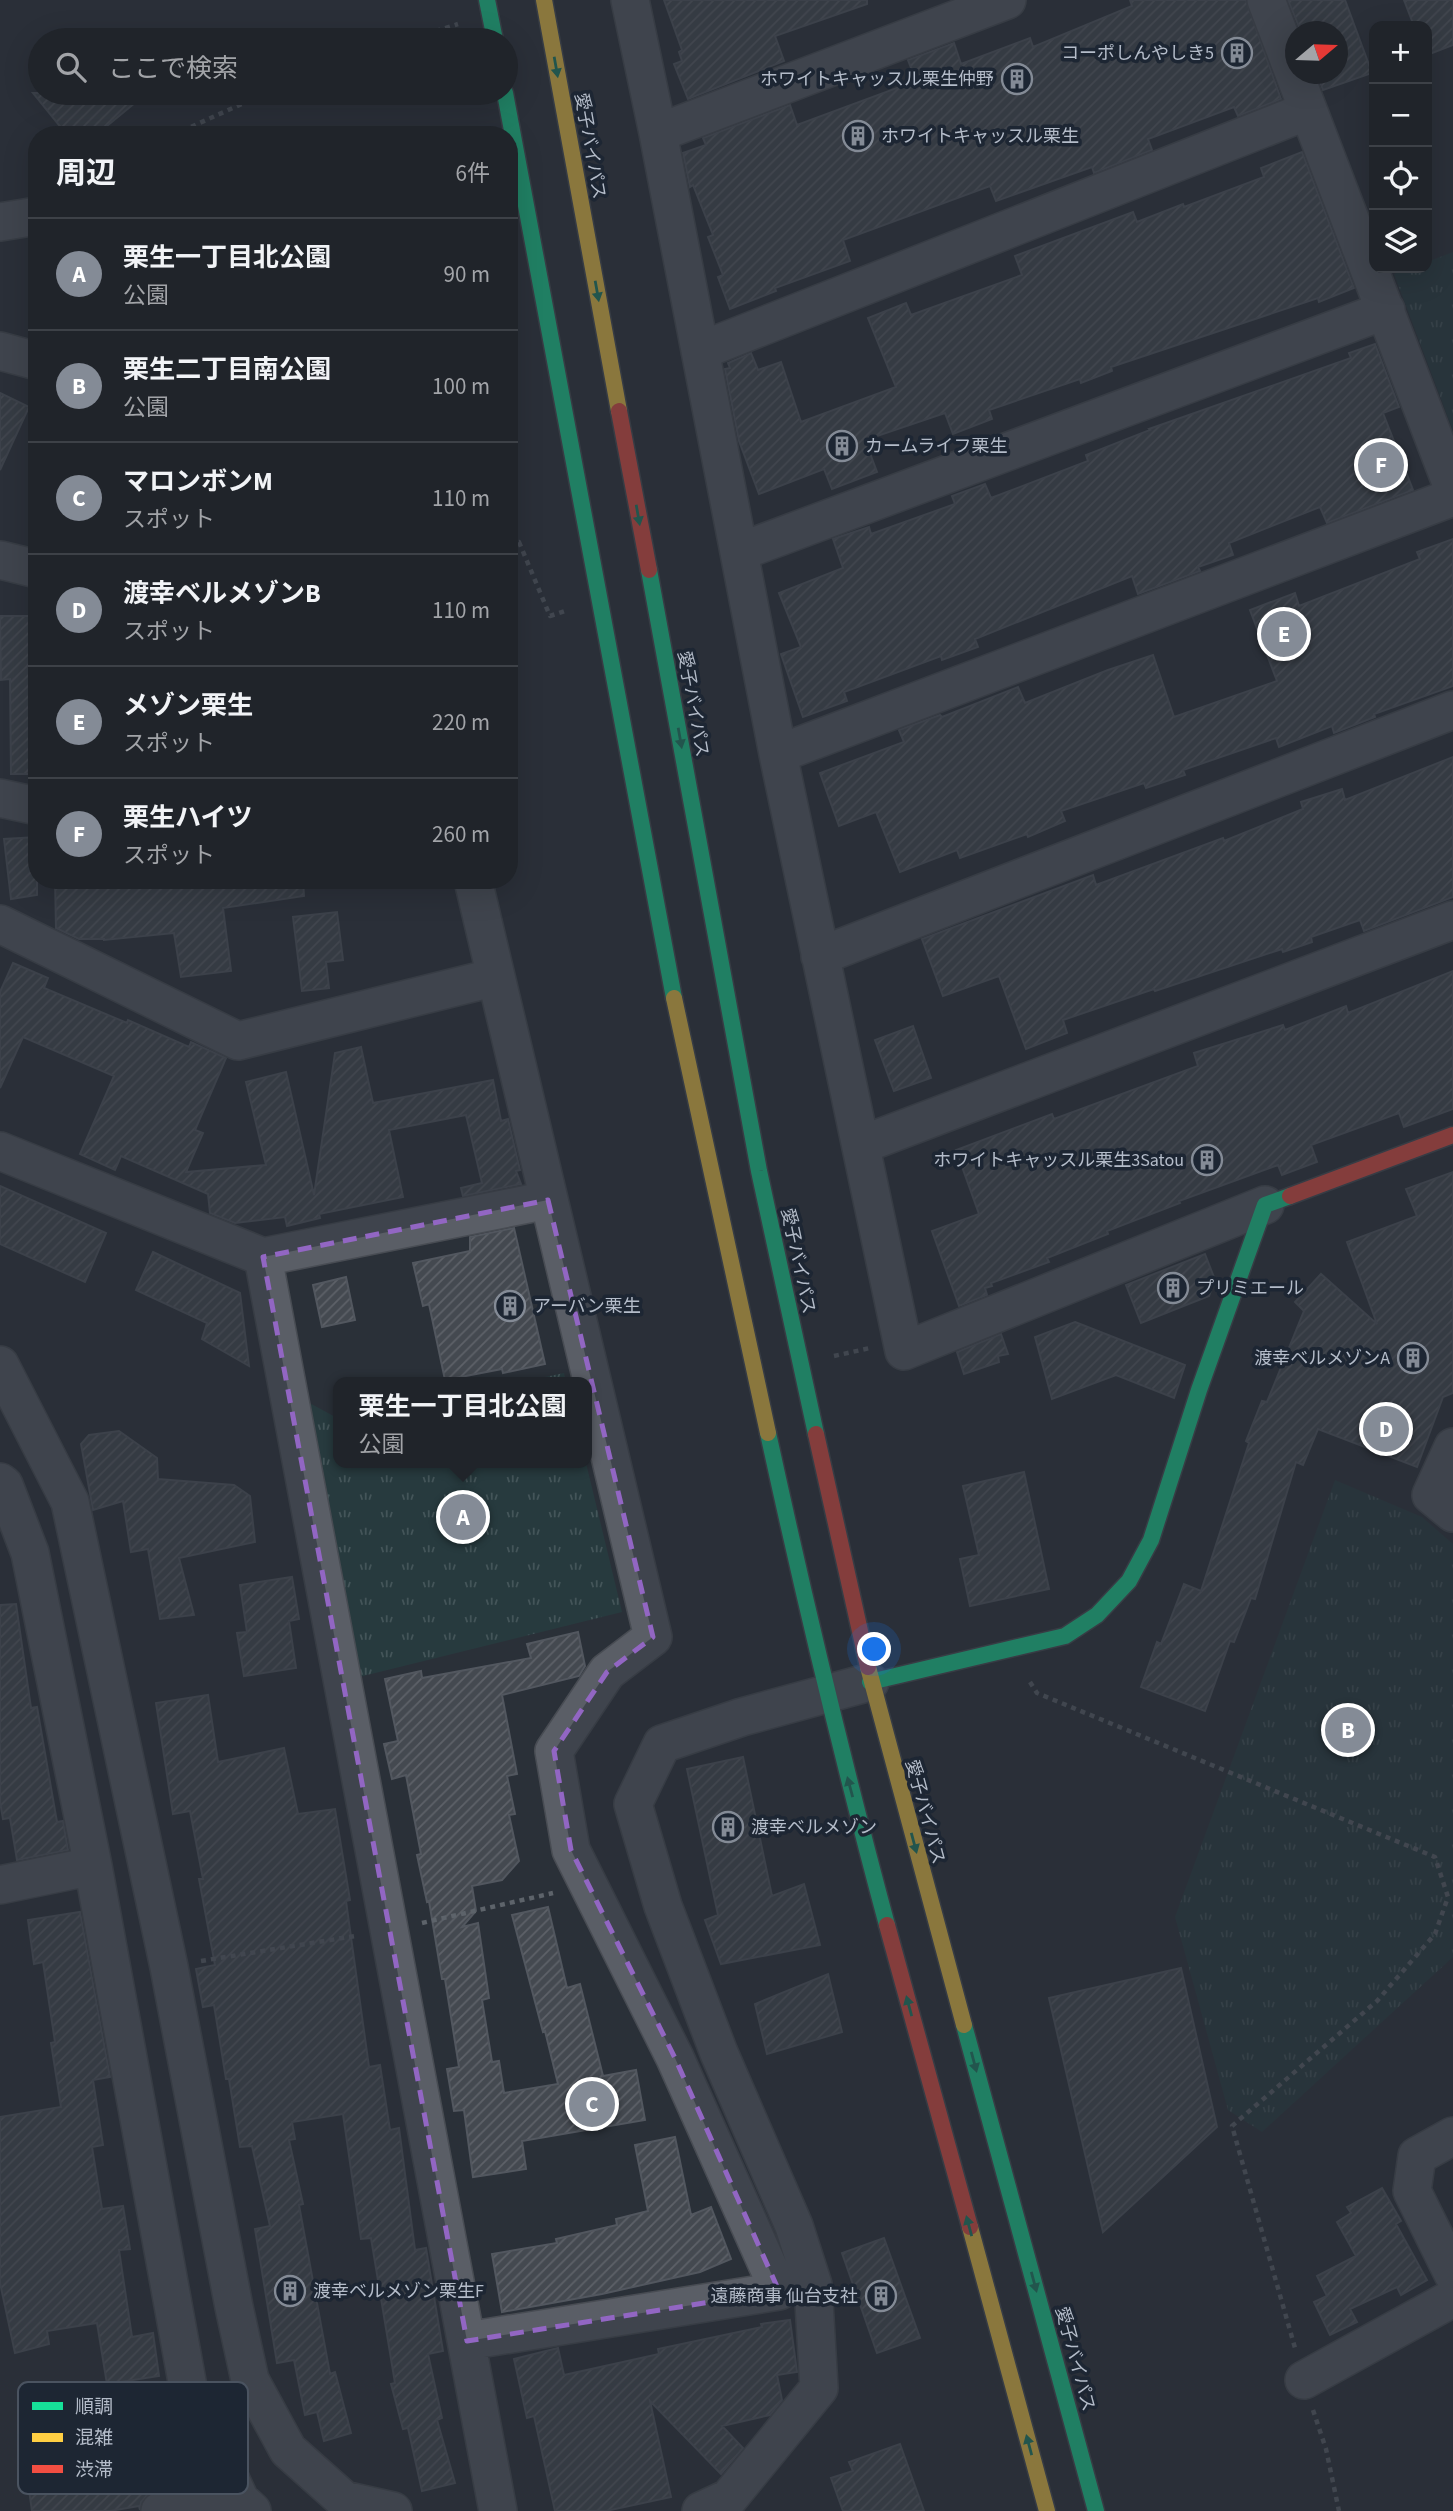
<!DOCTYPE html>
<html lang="ja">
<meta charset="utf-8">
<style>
body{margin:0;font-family:"Source Sans 3","Noto Sans JP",sans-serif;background:#282c32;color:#f1f3f6}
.controls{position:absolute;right:21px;top:21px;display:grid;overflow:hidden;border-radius:14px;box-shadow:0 7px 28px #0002}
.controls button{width:63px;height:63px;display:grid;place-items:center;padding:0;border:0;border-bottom:2px solid #3d4147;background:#20242a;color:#f1f3f6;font:35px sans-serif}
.compass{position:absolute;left:1285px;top:21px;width:63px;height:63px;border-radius:50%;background:#20242a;box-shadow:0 7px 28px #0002;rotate:71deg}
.you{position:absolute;left:875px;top:1650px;width:24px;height:24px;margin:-18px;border:5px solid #fff;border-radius:50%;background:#1a73e8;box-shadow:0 0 0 10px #1a73e833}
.badge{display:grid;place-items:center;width:46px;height:46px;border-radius:50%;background:#848b96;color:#fff;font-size:23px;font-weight:700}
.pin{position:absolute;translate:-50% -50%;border:4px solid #fff;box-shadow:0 2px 7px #0006}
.popup{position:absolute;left:333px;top:1377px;width:259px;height:91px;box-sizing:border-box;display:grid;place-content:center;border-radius:14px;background:#20242a;filter:drop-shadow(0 2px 5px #0005);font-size:23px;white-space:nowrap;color:#a2a4a8}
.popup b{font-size:26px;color:#f1f3f6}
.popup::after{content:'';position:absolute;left:50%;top:100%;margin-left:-14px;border:14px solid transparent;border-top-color:#20242a}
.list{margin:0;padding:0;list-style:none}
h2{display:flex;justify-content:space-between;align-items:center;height:91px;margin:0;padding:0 28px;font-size:30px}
h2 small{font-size:23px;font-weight:400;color:#a2a4a8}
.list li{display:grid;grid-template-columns:46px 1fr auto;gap:21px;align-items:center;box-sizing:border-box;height:112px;padding:0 28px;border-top:2px solid #3d4147}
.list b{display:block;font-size:26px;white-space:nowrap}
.list p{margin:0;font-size:23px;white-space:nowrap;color:#a2a4a8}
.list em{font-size:23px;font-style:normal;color:#a2a4a8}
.icon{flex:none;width:38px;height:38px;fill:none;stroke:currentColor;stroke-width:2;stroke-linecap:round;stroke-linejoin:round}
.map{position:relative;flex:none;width:1453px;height:2511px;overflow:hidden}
.search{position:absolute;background:#20242a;box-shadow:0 7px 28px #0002;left:28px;top:28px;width:490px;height:77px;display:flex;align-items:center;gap:18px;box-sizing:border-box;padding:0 24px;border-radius:38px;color:#a2a4a8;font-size:26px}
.panel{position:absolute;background:#20242a;box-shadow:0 7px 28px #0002;left:28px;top:126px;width:490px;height:763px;border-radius:28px}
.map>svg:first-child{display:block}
</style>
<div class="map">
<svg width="1453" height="2511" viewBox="0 0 1453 2511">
<defs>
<pattern id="park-tufts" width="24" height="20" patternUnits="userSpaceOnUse" patternTransform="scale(1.75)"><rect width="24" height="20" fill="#273a3e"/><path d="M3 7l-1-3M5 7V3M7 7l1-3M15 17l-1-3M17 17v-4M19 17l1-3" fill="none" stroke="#445559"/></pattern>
<pattern id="building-hatch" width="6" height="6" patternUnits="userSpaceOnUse" patternTransform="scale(1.75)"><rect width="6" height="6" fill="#444950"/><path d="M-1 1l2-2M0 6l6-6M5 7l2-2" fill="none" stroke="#5d6168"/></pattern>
</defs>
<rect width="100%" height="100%" fill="#2a3038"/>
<path fill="url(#park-tufts)" d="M1453,252V431L1394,274L1411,268H1427V262Z
M564,1373L566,1382H521Z
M304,1400L339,1419V1463H586L622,1612L359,1677Z
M1335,1480L1422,1517L1453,1544V1957L1262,2132L1228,2110L1175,1917Z"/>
<path fill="url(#building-hatch)" stroke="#52575f" stroke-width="2" d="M664,0H867V4L775,36L784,61L688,99L674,64L682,61L679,52L682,50Z
M1130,0H1246L1281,99L1238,116L1234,107L1148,139L1152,150L1094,173L1092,167L996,201L990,186L843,240L850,261L775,288L776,291L730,309L718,277L723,275L708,237L713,235L693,185L690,187L683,153L706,145L703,138L790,105L797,125L916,81L908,60L954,43L961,64L1030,38L1033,47L1132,6Z
M1288,0H1345L1372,73L1323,90L1317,74H1338V32H1301Z
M1404,0H1453V45L1427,55V26H1414Z
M33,93H147L96,135H67Z
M1302,152L1354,288L1319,302L1318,298L1111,367L1112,371L1081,383L1080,379L989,410L992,419L953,434L945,413L865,440L877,472L832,489L824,469L759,494L739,441L725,369L730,368L728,363L751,353L758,370L781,362L801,422L896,387L868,318L906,303L911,315L1022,275L1015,256L1133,212L1137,222L1183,204L1184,207L1264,177L1261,168Z
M1375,344L1399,407L1383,413L1413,490L1327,523L1320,507L1229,543L1233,555L1198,567L1200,571L1138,594L1132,576L975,639L978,647L942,660L941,656L844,692L847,701L803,717L781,654L801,647L779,593L843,568L833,539L869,527L871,534L955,504L952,496L985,484L991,498L1088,461L1086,455L1150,430L1149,429L1351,358L1349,353Z
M0,393L29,407L0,470Z
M1453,539V686L1374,714L1375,717L1334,733L1332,726L1279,747L1276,738L1183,770L1185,775L1146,788L1144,783L1061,811L1065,821L1028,837L1027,834L960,858L957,850L900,872L876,812L839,826L820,773L904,742L899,730L940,715L942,717L1018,687L1025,703L1108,670L1153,655L1174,717L1277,681L1250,610L1295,593L1299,606L1420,559L1417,552Z
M0,616H37V774H11L10,679L1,680Z
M1453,757V897L1364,931L1360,920L1311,937L1312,942L1283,952L1282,949L1155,991L1154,989L1063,1020L1067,1033L1026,1049L999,976L943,996L922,939L1093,875L1096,885L1223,838L1224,841L1303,809L1301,802L1342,789L1345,800Z
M37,837V895L11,899L4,839Z
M55,880H303L304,896L223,908L231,971L181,977L174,933L104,940V939H79L56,928Z
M337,912L343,960L326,962L329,988L302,991L293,917Z
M13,963L48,978L44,988L127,1023L128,1020L189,1047L191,1042L226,1058L195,1130L203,1133L186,1172L266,1165L246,1082L286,1072L314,1195L335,1053L361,1047L373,1103L493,1080L501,1121L508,1119L520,1170L516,1171L521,1184L463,1196L461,1188L482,1183L466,1115L389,1130L403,1197L319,1214L320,1218L287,1226L285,1217L235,1223L210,1213L208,1194L121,1156L115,1170L80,1154L114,1076L23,1037L0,1088V992Z
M1453,971V1109L1404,1127L1399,1113L1311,1145L1317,1162L1282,1175L1278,1165L1179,1201L1180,1203L1107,1231L1108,1234L1047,1258L1049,1262L991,1283L992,1286L985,1288L987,1295L959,1306L932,1231L979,1214L956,1150L1052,1114L1054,1119L1198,1066L1194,1053L1283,1025L1285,1030L1346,1006L1348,1013Z
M913,1026L931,1078L894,1091L875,1040Z
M1453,1172V1393L1443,1397L1417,1467L1318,1429L1303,1465L1296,1462L1255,1599L1251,1598L1234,1642L1230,1641L1205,1711L1141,1687L1157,1642L1161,1644L1184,1584L1201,1591L1249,1443L1246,1441L1262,1401L1267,1402L1304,1311L1295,1302L1321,1274L1377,1324L1347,1242L1417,1216L1406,1189Z
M0,1186L106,1233L85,1282L0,1244Z
M514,1228L545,1364L503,1373L502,1369L445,1380L429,1304L423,1306L413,1263L470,1251V1237Z
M153,1252L240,1293L249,1366L202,1339L207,1323L136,1290Z
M1205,1254L1215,1280L1209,1296L1141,1323L1126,1285Z
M346,1277L355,1320L322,1327L313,1285Z
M1075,1322L1185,1365L1174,1398L1116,1375L1052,1399L1035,1337Z
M1001,1334L1008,1354L998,1356L999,1362L964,1374L957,1352Z
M119,1431L157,1458L158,1479L234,1485L250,1496L255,1542L179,1558L194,1615L160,1619L148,1549L131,1552L123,1501L93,1510L81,1444L89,1435Z
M1024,1472L1049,1589L970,1606L960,1559L979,1555L963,1486Z
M292,1577L299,1619L289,1621L296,1668L244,1676L237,1633L247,1632L240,1585Z
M16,1604L31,1708L37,1707L57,1822L63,1821L68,1850L17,1860L10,1818L3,1819L0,1802V1605Z
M578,1632L585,1666L579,1676L502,1695L517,1774L507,1776L515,1814L509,1815L519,1861L502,1880L472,1886L476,1911L462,1927L478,1923L489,1998L482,2000L492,2062L499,2061L504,2093L558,2084L545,2031L543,2032L512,1915L548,1907L567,1988L580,1984L603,2076L636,2070L645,2120L522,2141L526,2169L473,2177L464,2110L454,2111L447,2069L459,2067L445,1979H442L429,1901L427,1902L417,1855L421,1854L406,1775L392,1779L384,1744L398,1741L385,1679L421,1671L422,1678L531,1658L527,1644Z
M208,1695L218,1762L284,1748L298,1814L335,1809L350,1900L346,1901L369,2067L380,2065L390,2130L399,2128L415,2250L426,2248L443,2351L428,2354L442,2418L437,2420L455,2483L422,2491L408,2428L403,2429L391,2384L395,2383L371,2238L361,2239L343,2114L292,2122L295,2139L289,2140L303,2204L299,2205L330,2374L335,2372L351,2433L324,2441L317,2412L305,2415L294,2360L277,2363L255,2229L270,2226L252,2146L240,2147L229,2079H226L214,2005L203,2007L196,1969L215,1965L199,1879H203L190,1811L173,1814L156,1703Z
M743,1757L772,1896L804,1884L820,1945L721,1964L705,1920L718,1915L687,1769Z
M80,1912L110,2077L93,2080L103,2145L92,2147L102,2209L123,2206L130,2249L119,2250L132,2337L153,2333L159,2376L107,2384L97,2323L47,2331L49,2344L15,2353L0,2283V2117L61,2107L51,2043L55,2042L43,1962L34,1964L28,1920Z
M1181,1968L1217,2127L1103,2232L1049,1998Z
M828,1974L842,2032L767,2054L755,2004Z
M675,2137L691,2215L711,2207L731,2259L700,2272L602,2294L502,2312L492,2254L557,2243L556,2239L617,2225L616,2219L648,2211L635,2145Z
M1382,2188L1401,2221L1396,2224L1427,2280L1401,2295L1397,2287L1350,2309L1357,2322L1330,2335L1314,2302L1327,2296L1317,2276L1356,2256L1337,2222L1351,2213L1347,2207Z
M884,2238L920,2338L877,2353L842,2253Z
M790,2320L797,2372L777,2375L782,2400L770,2415L722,2426L743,2448L721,2474L650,2401L671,2497L606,2511H555L534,2416L527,2418L514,2359L558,2348L564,2375L659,2354L658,2349L762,2327L761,2324Z
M65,2414L76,2469L79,2468L80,2473L125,2465L126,2470L186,2461L189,2486L157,2490L148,2494L141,2502L140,2510L139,2506L110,2511H32L27,2476L45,2474L35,2419Z
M900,2444L924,2511H843L831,2478L853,2471L849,2462Z"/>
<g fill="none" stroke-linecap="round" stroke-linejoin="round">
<g stroke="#484c53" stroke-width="40">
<path id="street" d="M630,0L658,133
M1007,0L658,133L778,754L904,1351L1265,1205
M1266,0L1453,488
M0,222L37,216
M0,351L37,361
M700,351L1307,111
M739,552L1386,310
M0,560L37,569
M778,754L1453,497
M0,798L37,806
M0,924L238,1041L496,977
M820,956L1453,710
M861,1145L1453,920
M0,1151L263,1257L548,1200
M263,1257L498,2511
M0,1365L70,1502L169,1967L234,2307L250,2380L288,2450L344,2500L393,2511
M1453,1447L1431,1495L1453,1513
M0,1482L4,1485L30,1553L93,1866L188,2387L240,2500L252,2511
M0,1885L93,1866
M1453,2136L1417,2156L1412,2191L1453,2274
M467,2341L779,2291L675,2058L571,1850L554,1751L607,1672L653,1637L473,880
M1304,2380L1453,2298
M160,2511L240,2500
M701,2511L729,2498L819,2388L813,2285L794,2226L719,2053L663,1906L633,1804L662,1744L742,1717L870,1682"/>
</g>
<g stroke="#484c53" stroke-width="19">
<path id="fast" d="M487,0L495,40
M505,93L674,998
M649,570L759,1171L816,1434
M768,1433C804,1598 843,1762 887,1925
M870,1682L1065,1636L1097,1615L1129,1581L1151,1540L1199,1390L1265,1205L1290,1196
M964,2025L1096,2511"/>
</g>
<g stroke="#484c53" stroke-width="19">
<path id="slow" d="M544,0L619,411
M674,998L768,1433
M868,1667L964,2025
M970,2227L1047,2511"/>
</g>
<g stroke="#484c53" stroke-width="19">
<path id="jam" d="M619,411L649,570
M1290,1196L1453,1135
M816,1434L868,1667
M887,1925L970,2227"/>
</g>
<path stroke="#5d636a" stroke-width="4.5" stroke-dasharray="5 5" stroke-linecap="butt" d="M407,40L458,24
M173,135L266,93
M509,543L519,542L550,616L565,611
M834,1356L870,1348
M1030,1682L1037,1693L1435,1857L1448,1897L1435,1934L1377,2001L1232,2126L1295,2348
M422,1923L553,1893
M201,1961L355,1936
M1313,2410L1326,2449L1339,2511"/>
<use href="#street" stroke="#5a5e66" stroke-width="37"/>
<use href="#fast" stroke="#16e098" stroke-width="16"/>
<use href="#slow" stroke="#ffcf43" stroke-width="16"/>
<use href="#jam" stroke="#f24e42" stroke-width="16"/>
</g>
<defs><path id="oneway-solid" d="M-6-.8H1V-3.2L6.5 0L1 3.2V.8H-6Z" transform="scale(1.75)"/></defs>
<g fill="#1a8366">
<use href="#oneway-solid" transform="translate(556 67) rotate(80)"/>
<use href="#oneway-solid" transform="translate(597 291) rotate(80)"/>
<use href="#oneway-solid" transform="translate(638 515) rotate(80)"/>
<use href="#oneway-solid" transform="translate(680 738) rotate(80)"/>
<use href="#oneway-solid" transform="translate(850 1787) rotate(-105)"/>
<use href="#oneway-solid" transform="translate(914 1843) rotate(75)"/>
<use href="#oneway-solid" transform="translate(909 2006) rotate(-105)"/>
<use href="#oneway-solid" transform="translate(974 2062) rotate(75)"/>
<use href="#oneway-solid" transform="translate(969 2226) rotate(-105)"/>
<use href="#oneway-solid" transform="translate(1034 2282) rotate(75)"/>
<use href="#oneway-solid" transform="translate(1029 2445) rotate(-105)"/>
</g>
<path d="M0 0H1453V2511H0ZM548,1200L653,1637L607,1672L554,1751L571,1850L675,2058L779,2291L467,2341L263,1257Z" fill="#2a3038" fill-opacity=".55" fill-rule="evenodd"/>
<path fill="none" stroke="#9266c3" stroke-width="5" stroke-dasharray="14 9" stroke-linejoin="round" d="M548,1200L653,1637L607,1672L554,1751L571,1850L675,2058L779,2291L467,2341L263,1257Z"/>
<defs>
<g id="building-ring" transform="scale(1.575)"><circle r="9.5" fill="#1d2633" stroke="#848b96" stroke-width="1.5"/><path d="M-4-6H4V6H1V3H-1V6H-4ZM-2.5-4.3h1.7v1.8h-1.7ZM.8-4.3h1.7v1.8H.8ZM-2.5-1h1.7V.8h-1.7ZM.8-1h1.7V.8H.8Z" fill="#848b96"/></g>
</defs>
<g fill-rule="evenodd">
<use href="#building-ring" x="1237" y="53"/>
<use href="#building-ring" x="1017" y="79"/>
<use href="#building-ring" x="858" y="136"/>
<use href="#building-ring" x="842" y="446"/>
<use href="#building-ring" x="1207" y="1160"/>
<use href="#building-ring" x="1173" y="1288"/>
<use href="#building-ring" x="510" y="1306"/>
<use href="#building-ring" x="1413" y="1358"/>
<use href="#building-ring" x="728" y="1827"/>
<use href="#building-ring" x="290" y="2291"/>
<use href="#building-ring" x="881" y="2296"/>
</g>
<g text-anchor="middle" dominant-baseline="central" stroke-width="7" stroke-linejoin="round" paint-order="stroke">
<g font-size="18" fill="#b4bcc9" stroke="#1d2633" text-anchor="start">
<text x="1214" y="53" text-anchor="end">コーポしんやしき5</text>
<text x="994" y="79" text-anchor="end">ホワイトキャッスル栗生仲野</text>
<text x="881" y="136">ホワイトキャッスル栗生</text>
<text x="865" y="446">カームライフ栗生</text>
<text x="1184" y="1160" text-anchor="end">ホワイトキャッスル栗生3Satou</text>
<text x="1196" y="1288">プリミエール</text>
<text x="533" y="1306">アーバン栗生</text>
<text x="1390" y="1358" text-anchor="end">渡幸ベルメゾンA</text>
<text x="751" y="1827">渡幸ベルメゾン</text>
<text x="313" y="2291">渡幸ベルメゾン栗生F</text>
<text x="858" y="2296" text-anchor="end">遠藤商事 仙台支社</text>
</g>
<g font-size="18" fill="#b4bcc9" stroke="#1d2633">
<text transform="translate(590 146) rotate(80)">愛子バイパス</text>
<text transform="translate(693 704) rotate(80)">愛子バイパス</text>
<text transform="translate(798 1261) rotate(78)">愛子バイパス</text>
<text transform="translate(925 1812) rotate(75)">愛子バイパス</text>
<text transform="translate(1075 2359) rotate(75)">愛子バイパス</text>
</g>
</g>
<rect x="18" y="2382" width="230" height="112" rx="10" fill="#1d2633" stroke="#4a5360" stroke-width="2"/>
<rect x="32" y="2402" width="31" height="8" fill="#16e098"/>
<rect x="32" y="2433" width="31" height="9" fill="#ffcf43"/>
<rect x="32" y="2465" width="31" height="8" fill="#f24e42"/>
<g font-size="19" fill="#b4bcc9">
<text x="75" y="2413">順調</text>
<text x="75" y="2444">混雑</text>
<text x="75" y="2476">渋滞</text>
</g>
</svg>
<div class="controls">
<button>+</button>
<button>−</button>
<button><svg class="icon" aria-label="locate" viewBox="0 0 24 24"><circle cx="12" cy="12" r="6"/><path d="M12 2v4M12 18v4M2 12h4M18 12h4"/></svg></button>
<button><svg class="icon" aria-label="layers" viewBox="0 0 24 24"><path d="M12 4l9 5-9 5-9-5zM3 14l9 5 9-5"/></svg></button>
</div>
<svg class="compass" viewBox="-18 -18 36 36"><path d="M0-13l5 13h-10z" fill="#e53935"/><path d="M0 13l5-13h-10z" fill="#a2a4a8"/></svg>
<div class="you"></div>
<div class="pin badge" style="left:463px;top:1517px">A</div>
<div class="popup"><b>栗生一丁目北公園</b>公園</div>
<div class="pin badge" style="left:1348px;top:1730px">B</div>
<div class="pin badge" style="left:592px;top:2104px">C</div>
<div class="pin badge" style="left:1386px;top:1429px">D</div>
<div class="pin badge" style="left:1284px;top:634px">E</div>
<div class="pin badge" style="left:1381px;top:465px">F</div>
<div class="search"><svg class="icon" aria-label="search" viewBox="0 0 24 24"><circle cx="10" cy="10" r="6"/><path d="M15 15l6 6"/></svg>ここで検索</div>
<section class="panel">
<h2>周辺<small>6件</small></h2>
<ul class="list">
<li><span class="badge">A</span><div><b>栗生一丁目北公園</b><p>公園</p></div><em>90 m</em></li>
<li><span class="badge">B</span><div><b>栗生二丁目南公園</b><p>公園</p></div><em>100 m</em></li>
<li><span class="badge">C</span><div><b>マロンボンM</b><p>スポット</p></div><em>110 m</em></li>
<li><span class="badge">D</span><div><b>渡幸ベルメゾンB</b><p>スポット</p></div><em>110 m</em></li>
<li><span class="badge">E</span><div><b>メゾン栗生</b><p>スポット</p></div><em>220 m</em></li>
<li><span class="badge">F</span><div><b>栗生ハイツ</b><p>スポット</p></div><em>260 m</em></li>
</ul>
</section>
</div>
